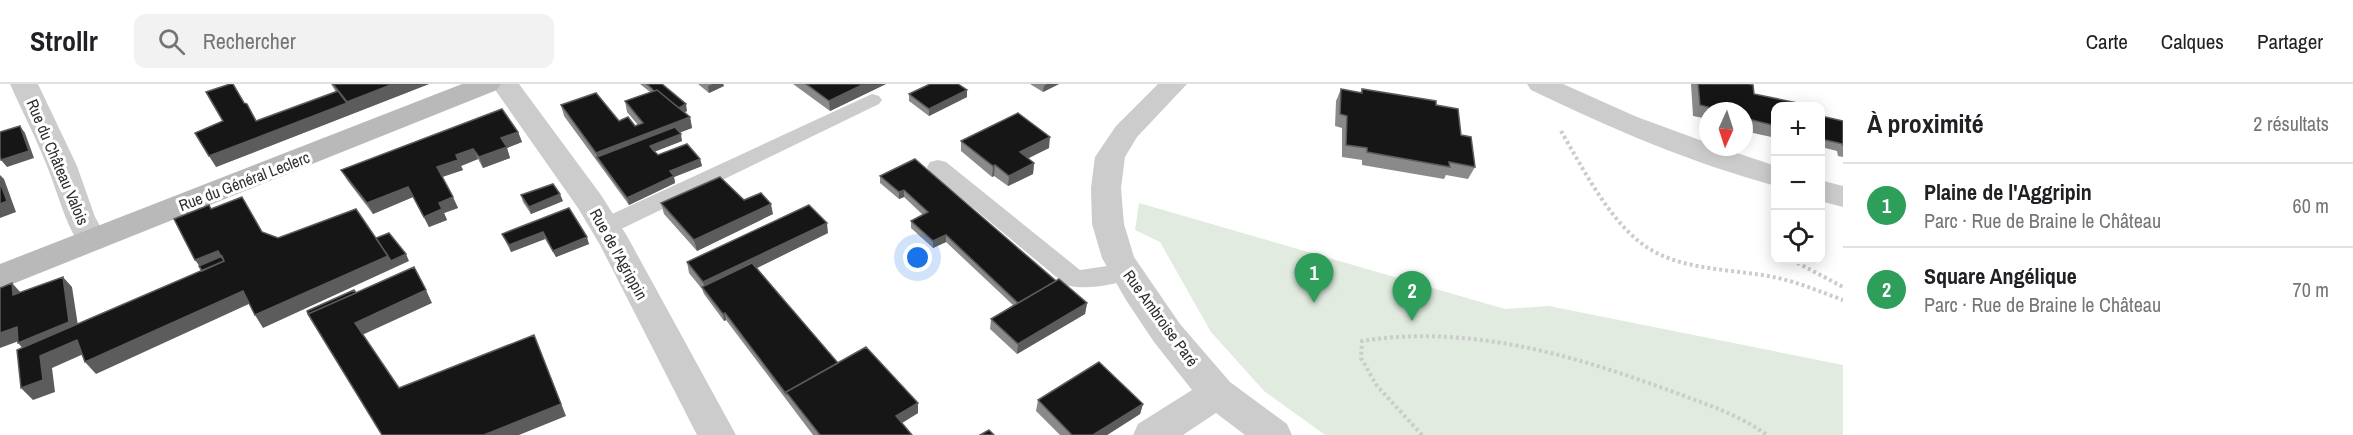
<!DOCTYPE html>
<html lang="fr">
<meta charset="utf-8">
<style>
body{margin:0;font-family:"Archivo Narrow",sans-serif;background:#f2f2f2;color:#202124}
.controls{position:absolute;right:18px;top:18px;display:grid;overflow:hidden;border-radius:12px;box-shadow:0 3px 15px #0003}
.controls button{width:54px;height:54px;display:grid;place-items:center;padding:0;border:0;border-bottom:2px solid #e0e0e0;background:#fff;color:#202124;font:30px sans-serif}
.compass{position:absolute;left:1699px;top:18px;width:54px;height:54px;border-radius:50%;background:#fff;box-shadow:0 3px 15px #0003;rotate:183deg}
.you{position:absolute;left:918px;top:174px;width:21px;height:21px;margin:-15px;border:4px solid #fff;border-radius:50%;background:#1a73e8;box-shadow:0 0 0 9px #1a73e833}
.badge{display:grid;place-items:center;width:39px;height:39px;border-radius:50%;background:#0b8043;color:#fff;font-size:20px;font-weight:700}
.pin{position:absolute;translate:-50% -50px;filter:drop-shadow(0 2px 3px #0008)}
.pin::after{content:'';position:absolute;top:32px;width:21px;height:18px;background:inherit;clip-path:polygon(0 0,100% 0,50% 100%)}
.list{margin:0;padding:0;list-style:none}
h2{display:flex;justify-content:space-between;align-items:center;height:78px;margin:0;padding:0 24px;font-size:26px}
h2 small{font-size:20px;font-weight:400;color:#757577}
.list li{display:grid;grid-template-columns:39px 1fr auto;gap:18px;align-items:center;box-sizing:border-box;height:84px;padding:0 24px;border-top:2px solid #e0e0e0}
.list b{display:block;font-size:22px;white-space:nowrap}
.list p{margin:0;font-size:20px;white-space:nowrap;color:#757577}
.list em{font-size:20px;font-style:normal;color:#757577}
.icon{flex:none;width:33px;height:33px;fill:none;stroke:currentColor;stroke-width:2;stroke-linecap:round;stroke-linejoin:round}
.map{position:relative;flex:none;width:1843px;height:351px;overflow:hidden}
header{display:flex;align-items:center;gap:36px;box-sizing:border-box;height:84px;padding:0 30px;background:#fff;border-bottom:2px solid #e0e0e0}
header strong{font-size:28px}
nav{display:flex;gap:33px;margin-inline-start:auto;font-size:21px}
.search{width:420px;height:54px;background:#f2f2f2;display:flex;align-items:center;gap:15px;box-sizing:border-box;padding:0 21px;border-radius:12px;color:#757577;font-size:22px}
main{display:flex}
aside{flex:1;background:#fff}
.map>svg:first-child{display:block}
</style>
<header>
<strong>Strollr</strong>
<div class="search"><svg class="icon" aria-label="search" viewBox="0 0 24 24"><circle cx="10" cy="10" r="6"/><path d="M15 15l6 6"/></svg>Rechercher</div>
<nav><a>Carte</a><a>Calques</a><a>Partager</a></nav>
</header>
<main>
<div class="map">
<svg width="1843" height="351" viewBox="0 0 1843 351">
<rect width="100%" height="100%" fill="#fff"/>
<path fill="#e1ebdf" d="M1139,119L1505,225L1549,222L1843,281V351H1325L1264,307L1211,248L1160,158L1135,146Z"/>
<g fill="none" stroke-linecap="round" stroke-linejoin="round">
<path stroke="#ccc" stroke-width="4" stroke-dasharray="3 3" stroke-linecap="butt" d="M1561,47C1582,83 1608,134 1641,159C1678,188 1733,184 1778,194C1800,199 1821,208 1843,216
M1792,176L1843,203
M1422,351L1377,302L1361,274L1362,257C1468,240 1573,271 1671,307C1705,320 1738,330 1767,351"/>
<path fill="#ccc" fill-rule="evenodd" d="M872,10L879,12L882,16L879,20L613,149L605,151L597,149L593,143L597,137Z
M938,76L946,78L1080,186L1127,179L1136,182L1139,188L1136,194C1116,200 1086,207 1066,201L930,88L927,83L930,78Z"/>
<path fill="#ccc" fill-rule="evenodd" d="M10,0H38L77,82L95,133L108,156L103,164L92,167L81,164C63,134 59,112 47,82C36,54 22,27 10,0Z
M491,0H519L601,111L627,152L736,351H697L600,161L578,124Z
M1158,0H1187L1137,53L1125,73L1121,104L1124,140L1134,173L1180,240L1230,298L1287,340L1292,351H1245L1216,329L1183,351H1133L1138,340L1192,306L1154,258L1126,216L1102,174L1092,140L1091,104L1095,73L1116,42Z
M1527,0H1563L1637,33L1708,59V63H1719L1776,82V102C1691,79 1610,44 1531,6Z
M1820,96L1843,102V123L1820,117Z"/>
<path fill="#b9b9b9" fill-rule="evenodd" d="M462,0H501L497,6L0,205V180Z"/>
</g>
<path fill="#8a8a8a" d="M331,0H429L216,83L223,37L244,19L257,37L336,8Z
M640,0H662L687,27L684,28L690,33L692,44L679,48L682,57L654,68L658,71L700,75L702,82L674,93L675,99L629,121L564,32L561,21L619,37L635,42L638,41L627,28L625,17L650,8Z
M698,0H723L724,2L709,9Z
M793,0H886L830,27Z
M1030,0H1059L1043,8Z
M1691,0H1748L1754,10L1776,22V54L1744,47V27H1708V35L1693,32Z
M1341,5L1360,9L1362,5L1436,21L1461,51L1475,83L1468,95L1446,91L1444,95L1362,81V76L1342,73V44L1335,42L1336,17Z
M909,10L967,13L929,32L909,17Z
M1821,32L1843,37V73L1838,72L1837,67L1821,63Z
M518,48L522,58L507,64L510,74L483,84L478,75L461,82L463,86L442,93L458,124L444,129L447,136L429,143L413,113L373,130L347,96L341,86Z
M961,57L1049,64L1028,74L1034,79L1033,90L1008,102L994,92L992,93L961,67Z
M880,92L1056,197L1087,219L1085,230L1017,270L990,245L991,235L1013,221L946,158L933,164L911,144V137L923,131L904,113L899,115L880,99Z
M521,111L563,117L531,130L523,118Z
M744,116L773,130L697,167L664,130L661,119Z
M569,124L589,160L556,173L545,155L511,168L502,150Z
M828,149L757,184L838,279L918,319V329L902,339L912,351H813L726,236L724,237L704,210L702,205L689,189L687,178Z
M1038,316L1143,320L1140,330L1107,351H1060L1036,327Z"/>
<path fill="#5c5c5c" d="M393,0H429L216,83L209,72Z
M713,0H723L724,2L709,9L708,2Z
M864,0H886L830,27L829,17Z
M1047,0H1059L1043,8L1044,2Z
M967,6V13L929,32V25Z
M686,20L687,27L678,32L676,25Z
M690,33L692,44L602,79L597,73L599,80L596,69Z
M20,42L25,49L34,74L7,83L1,76Z
M518,48L522,58L507,64L510,74L483,84L479,73L501,54Z
M681,50L682,57L651,69L650,62Z
M1050,53L1049,64L1019,79L1020,68Z
M473,65L478,75L461,82L463,86L442,93L437,83L456,71Z
M700,75L702,82L674,93L675,99L629,121L627,114L670,87Z
M1034,79L1033,90L1008,102L1009,92Z
M995,81L994,92L992,93L993,82Z
M0,91L4,95L16,128L0,134Z
M408,103L413,113L373,130L367,119Z
M904,106V113L899,115V108Z
M560,110L563,117L531,130L529,123Z
M453,113L458,124L444,129L447,136L429,143L424,133L439,119Z
M771,120L773,130L697,167L694,156Z
M827,139L828,149L706,209L703,198Z
M543,148L545,155L511,168L509,161Z
M946,151V158L933,164V157Z
M587,153L589,160L556,173L553,167Z
M218,167L227,179L204,188L195,176Z
M406,170L409,177L263,244L255,231L388,172Z
M63,193L72,203L79,248L28,270L18,259Z
M12,199L22,210L13,211Z
M426,206L432,219L362,251L355,239Z
M243,207L251,219L96,290L85,278Z
M1087,219L1085,230L1017,270L1018,260Z
M725,229L726,236L724,237L723,230Z
M17,243L27,254L0,264V249Z
M77,256L88,268L52,284L55,308L33,316L21,304L40,272Z
M539,263L566,332L519,351H484Z
M918,319V329L897,342L896,332Z
M1143,320L1140,330L1107,351H1093Z"/>
<path fill="#161616" stroke="#5c5c5c" stroke-width="1.5" d="M230,0H233L244,19L247,20L256,37L338,7L347,19L209,72L195,49L223,37L206,8Z
M333,0H393L347,18Z
M647,0H662L686,20L679,24L657,6L654,7Z
M806,0H864L829,17Z
M930,0H958L967,6L929,25L909,10Z
M1698,0H1748L1753,1L1754,10L1812,22H1776V42L1744,34V27H1724L1700,21Z
M1341,5L1362,9V5L1436,17V21L1458,25L1461,51L1471,53L1475,83L1449,78L1450,83L1367,68V64L1346,61L1347,32L1340,30Z
M657,6L690,33L596,69L561,21L596,9L619,37L628,33L635,42L643,39L625,17Z
M502,25L518,48L501,54L507,63L479,73L473,65L456,71L458,76L437,83L453,113L439,119L442,125L424,133L408,103L367,119L341,86Z
M1018,29L1050,53L1020,68L1034,79L1009,92L995,81L993,82L961,57Z
M1821,32L1843,37V62V60L1821,55V52L1823,49L1821,40Z
M20,42L29,67L1,76L0,72V48Z
M675,43L681,50L650,62L653,66L658,71L687,60L700,75L670,87L674,92L627,114L597,73Z
M915,75L1056,197L1018,219L946,151L933,157L911,137L928,128L904,106L899,108L880,92Z
M720,93L744,116L761,109L771,120L694,156L661,119Z
M0,98L7,117L0,120Z
M553,100L560,110L529,123L521,111Z
M242,113L262,148L278,154L356,125L388,172L255,231L243,207L85,278L77,256L40,272L43,296L21,304L17,266L224,177L218,167L195,176L174,135L209,121L211,125Z
M809,121L827,139L703,198L687,178Z
M569,124L587,153L553,167L543,148L509,161L502,150Z
M389,149L406,170L391,177L376,154Z
M222,172L224,177L202,187L199,182Z
M752,179L838,279L786,308L787,311L725,229L723,230L702,203Z
M414,183L426,206L355,239L399,304L534,251L561,320L484,351H382L308,230Z
M63,193L69,238L18,259L17,243L0,249V204L12,199L13,211Z
M1059,195L1087,219L1018,260L991,235Z
M354,206L356,209L308,230L307,227Z
M866,263L918,319L896,332L912,351H820L786,308Z
M1099,278L1143,320L1093,351H1072L1038,316Z
M989,346L994,351H980Z"/>
<g text-anchor="middle" dominant-baseline="central" stroke-width="6" stroke-linejoin="round" paint-order="stroke">
<g font-size="16" fill="#2f2f2f" stroke="#fff">
<text transform="translate(58 78) rotate(67)">Rue du Château Valois</text>
<text transform="translate(244 97) rotate(-21)">Rue du Général Leclerc</text>
<text transform="translate(619 170) rotate(61)">Rue de l'Agrippin</text>
<text transform="translate(1161 234) rotate(54)">Rue Ambroise Paré</text>
</g>
</g>
</svg>
<div class="controls">
<button>+</button>
<button>−</button>
<button><svg class="icon" aria-label="locate" viewBox="0 0 24 24"><circle cx="12" cy="12" r="6"/><path d="M12 2v4M12 18v4M2 12h4M18 12h4"/></svg></button>
</div>
<svg class="compass" viewBox="-18 -18 36 36"><path d="M0-13l5 13h-10z" fill="#e53935"/><path d="M0 13l5-13h-10z" fill="#757577"/></svg>
<div class="you"></div>
<div class="pin badge" style="left:1314px;top:219px;background:#2e9e5b">1</div>
<div class="pin badge" style="left:1412px;top:237px;background:#2e9e5b">2</div>
</div>
<aside>
<h2>À proximité<small>2 résultats</small></h2>
<ul class="list">
<li><span class="badge" style="background:#2e9e5b">1</span><div><b>Plaine de l'Aggripin</b><p>Parc · Rue de Braine le Château</p></div><em>60 m</em></li>
<li><span class="badge" style="background:#2e9e5b">2</span><div><b>Square Angélique</b><p>Parc · Rue de Braine le Château</p></div><em>70 m</em></li>
</ul>
</aside>
</main>
